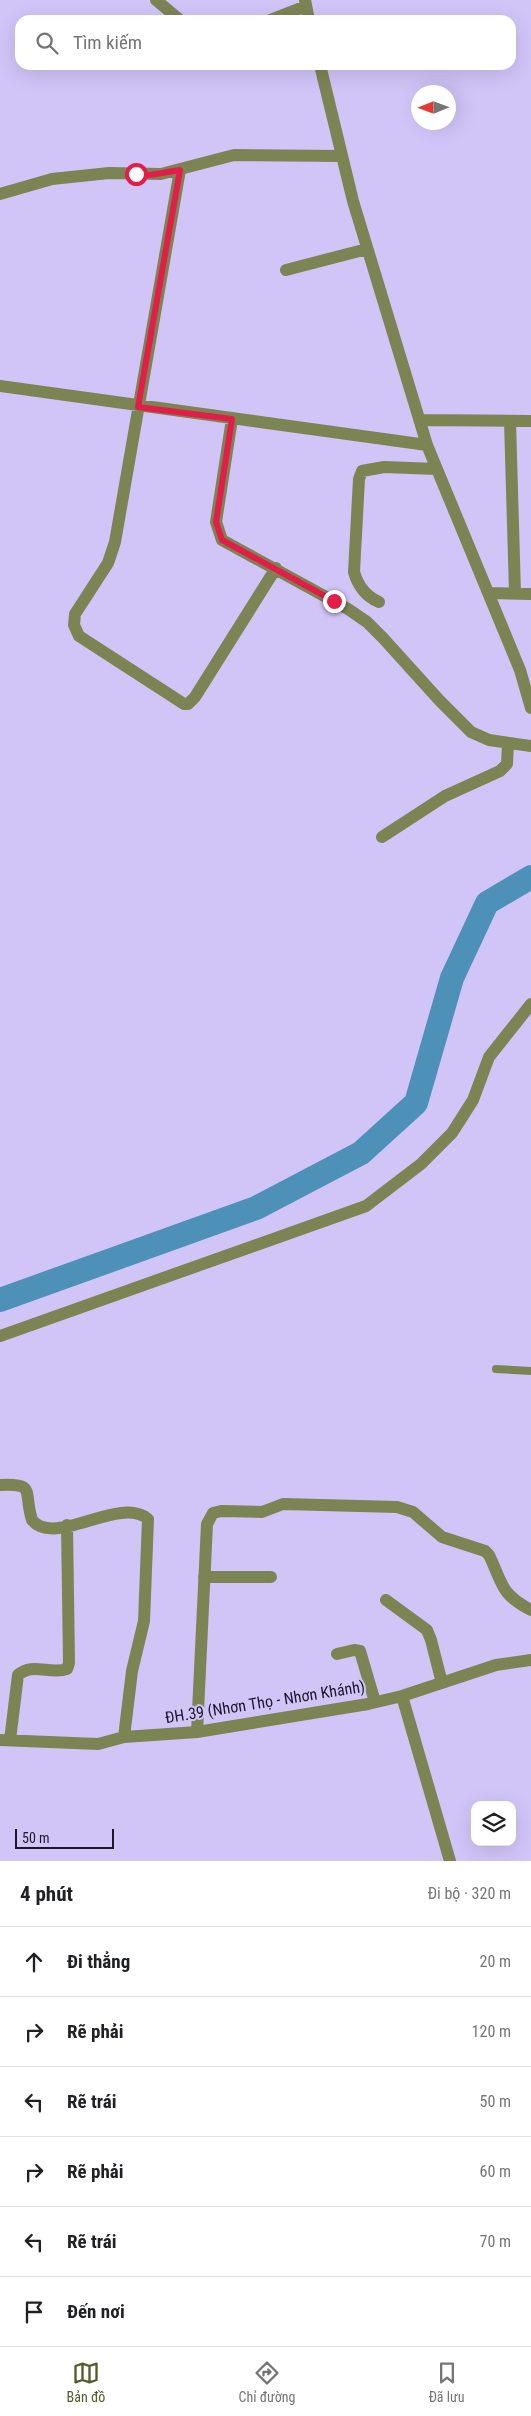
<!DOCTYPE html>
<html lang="vi">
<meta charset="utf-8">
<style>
body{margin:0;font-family:"Roboto Condensed",sans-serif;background:#f6f6f6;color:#202124}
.controls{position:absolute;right:15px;bottom:15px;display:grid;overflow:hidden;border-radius:10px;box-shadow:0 5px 20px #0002}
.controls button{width:45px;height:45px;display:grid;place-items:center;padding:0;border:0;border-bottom:1px solid #e0e0e0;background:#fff;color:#202124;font:25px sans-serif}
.compass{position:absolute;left:411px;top:85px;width:45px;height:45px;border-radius:50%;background:#fff;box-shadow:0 5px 20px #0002;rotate:269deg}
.scale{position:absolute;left:15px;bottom:12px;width:99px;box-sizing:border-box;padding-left:5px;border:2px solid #1b1629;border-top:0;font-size:14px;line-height:18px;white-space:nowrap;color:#1b1629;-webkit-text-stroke:4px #d1c5f8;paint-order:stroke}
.stop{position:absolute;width:15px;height:15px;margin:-11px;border:4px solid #e11d48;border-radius:50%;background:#fff}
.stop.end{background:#e11d48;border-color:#fff;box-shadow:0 1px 5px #0008}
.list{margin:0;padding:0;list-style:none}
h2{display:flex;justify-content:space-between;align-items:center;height:65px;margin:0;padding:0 20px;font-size:21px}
h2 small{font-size:16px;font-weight:400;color:#757577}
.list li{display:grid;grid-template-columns:32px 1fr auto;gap:15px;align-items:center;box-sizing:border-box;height:70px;padding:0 20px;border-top:1px solid #e0e0e0}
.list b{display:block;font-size:19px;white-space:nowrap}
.list em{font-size:16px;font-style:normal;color:#757577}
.icon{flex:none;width:28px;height:28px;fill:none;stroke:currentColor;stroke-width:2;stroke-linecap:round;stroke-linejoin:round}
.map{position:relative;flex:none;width:531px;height:1861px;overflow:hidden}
.search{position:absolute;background:#fff;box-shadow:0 5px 20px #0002;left:15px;right:15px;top:15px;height:55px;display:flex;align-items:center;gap:12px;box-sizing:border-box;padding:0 18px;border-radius:15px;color:#757577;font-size:19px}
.sheet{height:485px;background:#fff}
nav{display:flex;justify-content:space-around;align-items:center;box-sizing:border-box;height:70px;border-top:1px solid #e0e0e0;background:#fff;font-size:14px;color:#757577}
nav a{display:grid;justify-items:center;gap:2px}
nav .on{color:#545b29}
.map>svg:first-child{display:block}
</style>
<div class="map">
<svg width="531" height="1861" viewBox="0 0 531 1861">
<rect width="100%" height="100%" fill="#d1c5f8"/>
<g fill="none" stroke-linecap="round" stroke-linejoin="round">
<path stroke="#4d91b8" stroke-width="24" d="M0,1300L256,1208L361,1153L416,1103L452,978L487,903L531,877"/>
<path stroke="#7d8454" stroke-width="8" d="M496,1369L531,1371"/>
<path stroke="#7d8454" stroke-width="12" d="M156,0L180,20
M305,0L309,20
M270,20L306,6
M320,65L353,201L427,445L520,670L531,708
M180,170L115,542L108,563L75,614L74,625L79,636L184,704H188L195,697L276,568
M0,194L52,179L109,173L161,174L234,155L342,156
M286,270L367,249
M0,386L427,445
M232,419L216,522L222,540L348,609L367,622L383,638L440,701L471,732L489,740L531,746
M420,420L531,421
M510,421L515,593
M488,593L531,594
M379,602C365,596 358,586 354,572L359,479L362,471L384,467L437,469
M382,837L445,796L500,771L507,764L508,744
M0,1336L366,1206L421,1164L452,1133L473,1100L489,1057L531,1004
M0,1485C37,1483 23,1492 32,1520C55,1548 119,1495 148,1519L144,1621L132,1671L124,1737
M204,1577H271
M386,1600L427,1630L431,1640L442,1683
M337,1654L354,1650L360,1651L375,1702
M402,1696L450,1861
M197,1732L207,1524L213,1513L221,1511L262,1512L283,1504L397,1507L413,1512L442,1537L485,1551L489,1555C503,1584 500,1594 531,1610
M0,1740L98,1744L124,1737L197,1732L368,1704L402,1696L496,1665L531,1660
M10,1740L18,1675C32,1662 51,1675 67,1669L69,1663L67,1525"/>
</g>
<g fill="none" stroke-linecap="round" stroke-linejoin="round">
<path stroke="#e11d48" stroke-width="6" d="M136,174L150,175L180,170L138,407L232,419L216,522L222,540L334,601"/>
</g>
<g text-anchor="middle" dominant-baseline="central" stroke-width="4" stroke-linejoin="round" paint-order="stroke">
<g font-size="16" fill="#1b1629" stroke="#d1c5f8">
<text transform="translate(265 1702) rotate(-9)">ĐH.39 (Nhơn Thọ - Nhơn Khánh)</text>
</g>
</g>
</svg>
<div class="controls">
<button><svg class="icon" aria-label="layers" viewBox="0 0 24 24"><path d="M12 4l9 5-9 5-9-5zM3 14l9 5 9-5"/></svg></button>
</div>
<svg class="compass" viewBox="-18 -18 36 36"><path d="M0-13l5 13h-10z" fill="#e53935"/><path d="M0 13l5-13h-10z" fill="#757577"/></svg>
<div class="scale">50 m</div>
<div class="stop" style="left:136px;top:174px"></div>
<div class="stop end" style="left:334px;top:601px"></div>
<div class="search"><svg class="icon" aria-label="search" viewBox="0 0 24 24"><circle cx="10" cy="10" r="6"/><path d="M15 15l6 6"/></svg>Tìm kiếm</div>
</div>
<section class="sheet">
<h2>4 phút<small>Đi bộ · 320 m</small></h2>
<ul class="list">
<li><svg class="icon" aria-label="ahead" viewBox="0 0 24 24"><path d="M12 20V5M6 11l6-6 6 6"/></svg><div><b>Đi thẳng</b></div><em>20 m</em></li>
<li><svg class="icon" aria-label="right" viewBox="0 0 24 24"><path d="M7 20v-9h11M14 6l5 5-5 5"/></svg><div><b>Rẽ phải</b></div><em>120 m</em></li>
<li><svg class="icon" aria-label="left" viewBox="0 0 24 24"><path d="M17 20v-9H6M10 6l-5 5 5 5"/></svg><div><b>Rẽ trái</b></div><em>50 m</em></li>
<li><svg class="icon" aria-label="right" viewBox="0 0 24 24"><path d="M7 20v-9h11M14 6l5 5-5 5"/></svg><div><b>Rẽ phải</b></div><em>60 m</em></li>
<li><svg class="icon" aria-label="left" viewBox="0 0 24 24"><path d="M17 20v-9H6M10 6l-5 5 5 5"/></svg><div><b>Rẽ trái</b></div><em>70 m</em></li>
<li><svg class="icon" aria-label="arrive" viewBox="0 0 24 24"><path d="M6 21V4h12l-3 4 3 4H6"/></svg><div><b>Đến nơi</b></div></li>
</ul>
</section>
<nav>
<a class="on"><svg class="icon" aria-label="map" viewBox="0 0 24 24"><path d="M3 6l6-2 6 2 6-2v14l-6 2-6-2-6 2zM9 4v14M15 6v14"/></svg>Bản đồ</a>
<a><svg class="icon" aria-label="directions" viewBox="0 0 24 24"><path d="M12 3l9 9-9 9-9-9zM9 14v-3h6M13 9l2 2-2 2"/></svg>Chỉ đường</a>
<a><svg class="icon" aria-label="saved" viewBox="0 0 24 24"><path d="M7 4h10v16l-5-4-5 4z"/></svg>Đã lưu</a>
</nav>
